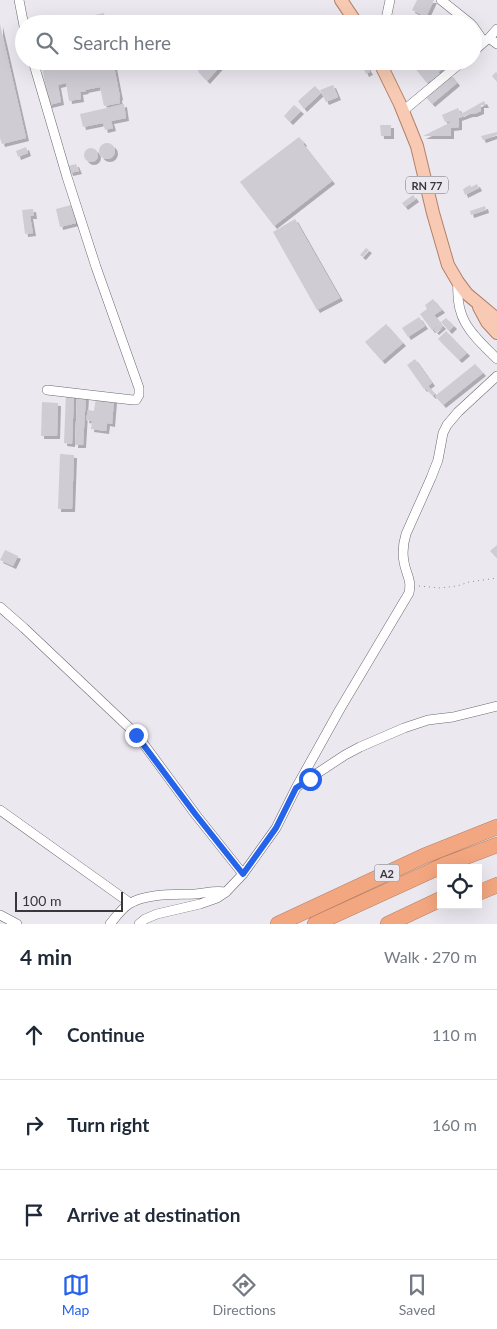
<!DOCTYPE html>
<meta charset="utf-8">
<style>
body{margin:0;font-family:Lato,sans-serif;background:#f6f6f7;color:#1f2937}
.controls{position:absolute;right:15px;bottom:15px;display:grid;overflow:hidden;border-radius:0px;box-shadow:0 5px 20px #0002}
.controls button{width:45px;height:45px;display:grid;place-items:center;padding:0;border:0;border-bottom:1px solid #e0e1e3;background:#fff;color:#1f2937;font:25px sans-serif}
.scale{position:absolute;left:15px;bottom:12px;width:108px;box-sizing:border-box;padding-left:5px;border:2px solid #39373a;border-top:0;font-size:14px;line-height:18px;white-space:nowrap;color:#39373a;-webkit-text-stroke:4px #ece8f0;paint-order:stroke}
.stop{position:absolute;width:15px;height:15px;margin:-11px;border:4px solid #2563eb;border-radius:50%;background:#fff}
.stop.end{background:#2563eb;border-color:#fff;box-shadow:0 1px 5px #0008}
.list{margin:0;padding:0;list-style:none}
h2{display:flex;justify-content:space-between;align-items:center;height:65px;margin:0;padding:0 20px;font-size:21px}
h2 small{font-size:16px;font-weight:400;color:#747a83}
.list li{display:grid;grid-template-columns:32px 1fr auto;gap:15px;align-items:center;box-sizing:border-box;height:90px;padding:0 20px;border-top:1px solid #e0e1e3}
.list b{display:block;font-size:19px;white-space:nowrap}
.list em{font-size:16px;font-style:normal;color:#747a83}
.icon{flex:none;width:28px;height:28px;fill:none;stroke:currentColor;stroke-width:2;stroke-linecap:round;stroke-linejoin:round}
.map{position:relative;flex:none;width:497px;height:924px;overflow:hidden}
.search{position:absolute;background:#fff;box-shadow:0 5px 20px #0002;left:15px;right:15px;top:15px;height:55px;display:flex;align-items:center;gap:12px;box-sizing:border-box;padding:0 18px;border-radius:28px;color:#747a83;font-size:19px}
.sheet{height:335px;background:#fff}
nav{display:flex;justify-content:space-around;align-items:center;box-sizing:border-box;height:70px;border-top:1px solid #e0e1e3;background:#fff;font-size:14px;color:#747a83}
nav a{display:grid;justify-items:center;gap:2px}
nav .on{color:#2563eb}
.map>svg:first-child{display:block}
</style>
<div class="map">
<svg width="497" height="924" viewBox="0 0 497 924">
<defs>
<filter id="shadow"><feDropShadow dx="3" dy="3" stdDeviation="0" flood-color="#0004"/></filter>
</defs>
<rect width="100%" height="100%" fill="#ece8f0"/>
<path fill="#cfccd4" filter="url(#shadow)" d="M417,0H434L426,17L412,10Z
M389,12L392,13L390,18L401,20L400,24H389Z
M104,13L106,24H55V23Z
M0,24L26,138L2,144L0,138Z
M41,61H113L120,97L119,98L120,103L104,106L100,87L85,90L86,91L80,92L81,99L69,101L66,83L58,85L61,102L49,105Z
M190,61H225L207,81L199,73L198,70Z
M360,61H364L370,72L366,74Z
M394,61H404L394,67L392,63Z
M409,61H435L442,69L438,72L441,75L433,82L431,80L427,83Z
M496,72L497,73V82L492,76Z
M450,74L457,83L432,104L424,95Z
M333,85L338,97L326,102L320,90Z
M315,86L321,93L304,109L298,101Z
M484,101L486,105H481V111L474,114H470L459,118V127L451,128V136H423L453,121L445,122L442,115L458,108L461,114Z
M124,104L126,118L111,121L113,128L105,130L103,123L83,127L80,114Z
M294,105L301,111L290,122L284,116Z
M380,125H391V136H381Z
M497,132V135L483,140L481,136Z
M299,137L304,143L303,144L332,181L274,226L240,182Z
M99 151a8 8 0 1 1 16 0a8 8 0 1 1-16 0Z
M26,147L28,153L18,157L16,151Z
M84 155a7 7 0 1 1 14 0a7 7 0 1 1-14 0Z
M76,164L79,171L70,173L68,166Z
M477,184L479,188L465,195L463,189L470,185L471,187Z
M413,195L416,199L405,207L402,203Z
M71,205L76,223L60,227L56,209Z
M485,206L486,210L471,215L470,211Z
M33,209L34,216H30L33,233L25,234L22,210Z
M295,219L340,298L317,310L273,232Z
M366,248L369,250L363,257L360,255Z
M433,299L442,310L434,315L441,324L432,330L420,314L427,309L425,305Z
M419,317L425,326L408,337L402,328Z
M446,318L454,326L449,331L441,322Z
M386,324L403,343L382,361L365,342Z
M441,324L443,326L436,332L434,330Z
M446,331L467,353L459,360L438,339Z
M415,359L432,383L428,386L435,394L433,396L425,388L424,389L407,365Z
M475,364L483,373L443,405L435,396Z
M66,393L74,394L72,444L64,443Z
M77,395H86L83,445H75Z
M96,398L114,400L112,424L107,423L106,431L91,429L92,421L86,420L88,410L94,411Z
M42,402L58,403L57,436H41Z
M60,454L74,455L72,509H58Z
M497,545V558L490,551Z
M5,550L18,556L13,566L0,560Z"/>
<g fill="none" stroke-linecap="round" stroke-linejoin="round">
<g stroke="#6d6970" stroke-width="10">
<path id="street" d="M19,0L24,26
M441,0L471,24
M385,24L390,0
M473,26L484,42L473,52
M489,38L497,29
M484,42L489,38L497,44
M33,61L67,177L96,267L139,388V395L136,400H133L47,390
M403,111L463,61
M458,282C455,321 472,334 497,359
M0,607L24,628L137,735L196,815L243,874
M298,786L345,755L360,747L404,728L428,720L453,717L497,706
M0,810L130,903
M0,915L17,924
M110,924C116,917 121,909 129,904C146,893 175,895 195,894C207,893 213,890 226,892
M139,924L145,919L157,914L200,904L217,898L226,892L243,874L276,828L296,788L340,709L409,593C412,579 406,575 404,562C402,552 403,544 406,534L431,478L438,460L443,433L447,425L458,412L497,376"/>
</g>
<g stroke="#b28068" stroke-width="14">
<path id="primary" d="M341,0L357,24
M379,61L400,104L417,146L433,213L448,265L458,282L467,294L497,319
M479,307L487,322L497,333"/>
</g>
<g stroke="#b28068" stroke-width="16">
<path id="highway" d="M478,893L497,885
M278,924L424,856L497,827
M315,924L444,865L497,845
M388,924L441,899"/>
</g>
<path stroke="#908d93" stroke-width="1" stroke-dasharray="1 4" stroke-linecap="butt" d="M419,586L440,588L457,586L469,582L497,578"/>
<use href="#street" stroke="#fff" stroke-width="9"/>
<use href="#primary" stroke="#f8cab3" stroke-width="12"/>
<use href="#highway" stroke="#f3a780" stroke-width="15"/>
</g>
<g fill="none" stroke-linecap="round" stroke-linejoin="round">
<path stroke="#2563eb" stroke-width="6" d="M136,735L196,815L243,874L276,828L296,788L310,779"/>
</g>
<g text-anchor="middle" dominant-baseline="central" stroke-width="5" stroke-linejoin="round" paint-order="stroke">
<g fill="#ece8f0" stroke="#6f6c71" stroke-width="1">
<rect x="406" y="176.5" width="42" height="17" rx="4"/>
<rect x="374.5" y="864.5" width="25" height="17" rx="4"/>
</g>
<g font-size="11" font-weight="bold" fill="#39373a">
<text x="427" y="185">RN 77</text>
<text x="387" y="873">A2</text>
</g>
</g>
</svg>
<div class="controls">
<button><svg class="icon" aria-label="locate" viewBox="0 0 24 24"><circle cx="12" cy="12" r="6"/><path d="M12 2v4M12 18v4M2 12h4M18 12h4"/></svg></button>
</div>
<div class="scale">100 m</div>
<div class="stop" style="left:310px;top:779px"></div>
<div class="stop end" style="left:136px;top:735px"></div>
<div class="search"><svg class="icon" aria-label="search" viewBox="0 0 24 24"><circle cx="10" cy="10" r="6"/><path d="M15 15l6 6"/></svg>Search here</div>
</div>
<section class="sheet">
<h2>4 min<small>Walk · 270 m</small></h2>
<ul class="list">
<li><svg class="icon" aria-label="ahead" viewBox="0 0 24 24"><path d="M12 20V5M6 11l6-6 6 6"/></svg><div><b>Continue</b></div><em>110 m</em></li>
<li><svg class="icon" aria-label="right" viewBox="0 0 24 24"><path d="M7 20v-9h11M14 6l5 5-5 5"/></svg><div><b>Turn right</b></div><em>160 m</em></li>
<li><svg class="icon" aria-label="arrive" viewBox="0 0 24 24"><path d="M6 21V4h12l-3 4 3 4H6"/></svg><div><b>Arrive at destination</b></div></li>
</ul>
</section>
<nav>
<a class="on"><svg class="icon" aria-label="map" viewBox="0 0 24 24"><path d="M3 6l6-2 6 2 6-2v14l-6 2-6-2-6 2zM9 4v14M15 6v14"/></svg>Map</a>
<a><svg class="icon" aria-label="directions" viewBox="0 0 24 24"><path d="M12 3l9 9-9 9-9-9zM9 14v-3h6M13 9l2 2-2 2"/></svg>Directions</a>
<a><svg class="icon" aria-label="saved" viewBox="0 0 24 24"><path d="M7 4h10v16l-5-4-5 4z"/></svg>Saved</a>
</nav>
